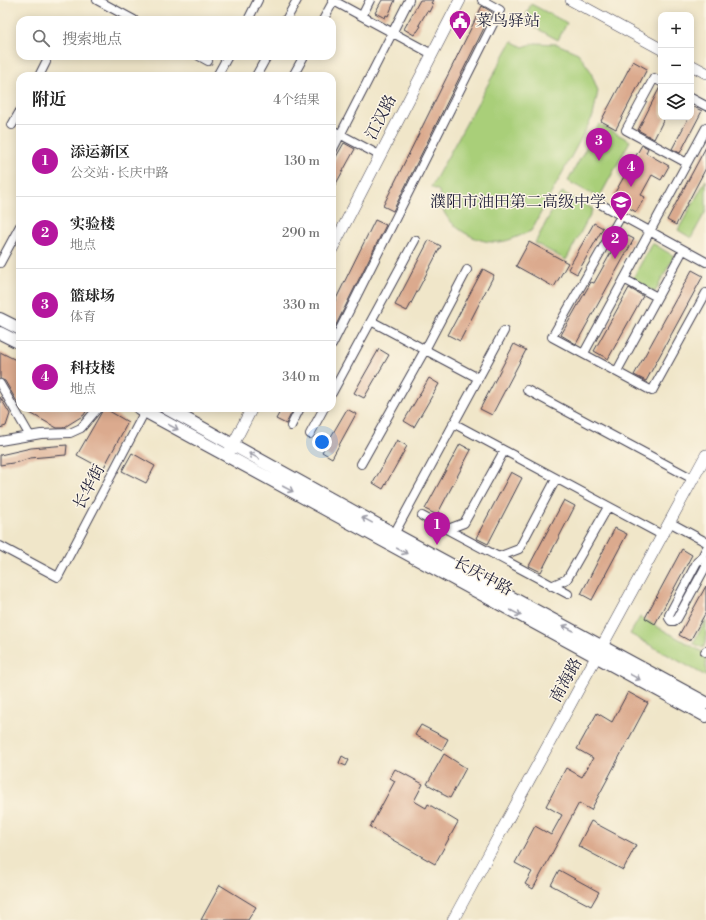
<!DOCTYPE html>
<html lang="zh">
<meta charset="utf-8">
<style>
body{margin:0;font-family:"Libre Bodoni","Noto Serif SC",serif;background:#f6f6f6;color:#222}
.controls{position:absolute;right:12px;top:12px;display:grid;overflow:hidden;border-radius:8px;box-shadow:0 2px 10px #0003}
.controls button{width:36px;height:36px;display:grid;place-items:center;padding:0;border:0;border-bottom:1px solid #e0e0e0;background:#fff;color:#222;font:20px sans-serif}
.you{position:absolute;left:322px;top:442px;width:14px;height:14px;margin:-10px;border:3px solid #fff;border-radius:50%;background:#1a73e8;box-shadow:0 0 0 6px #1a73e833}
.badge{display:grid;place-items:center;width:26px;height:26px;border-radius:50%;background:#b5179e;color:#fff;font-size:13px;font-weight:700}
.pin{position:absolute;translate:-50% -33px;filter:drop-shadow(0 1px 2px #0008)}
.pin::after{content:'';position:absolute;top:21px;width:14px;height:12px;background:inherit;clip-path:polygon(0 0,100% 0,50% 100%)}
.list{margin:0;padding:0;list-style:none}
h2{display:flex;justify-content:space-between;align-items:center;height:52px;margin:0;padding:0 16px;font-size:17px}
h2 small{font-size:13px;font-weight:400;color:#767676}
.list li{display:grid;grid-template-columns:26px 1fr auto;gap:12px;align-items:center;box-sizing:border-box;height:72px;padding:0 16px;border-top:1px solid #e0e0e0}
.list b{display:block;font-size:15px;white-space:nowrap}
.list p{margin:0;font-size:13px;white-space:nowrap;color:#767676}
.list em{font-size:13px;font-style:normal;color:#767676}
.icon{flex:none;width:22px;height:22px;fill:none;stroke:currentColor;stroke-width:2;stroke-linecap:round;stroke-linejoin:round}
.map{position:relative;flex:none;width:706px;height:920px;overflow:hidden}
.search{position:absolute;background:#fff;box-shadow:0 2px 10px #0003;left:16px;top:16px;width:320px;height:44px;display:flex;align-items:center;gap:10px;box-sizing:border-box;padding:0 14px;border-radius:12px;color:#767676;font-size:15px}
.panel{position:absolute;background:#fff;box-shadow:0 2px 10px #0003;left:16px;top:72px;width:320px;height:340px;border-radius:12px}
.map>svg:first-child{display:block}
</style>
<div class="map">
<svg width="706" height="920" viewBox="0 0 706 920">
<rect width="100%" height="100%" fill="#fcf5e5"/>
<filter id="ink" filterUnits="userSpaceOnUse"><feTurbulence type="fractalNoise" baseFrequency=".025" numOctaves="2"/><feDisplacementMap in="SourceGraphic" scale="8" xChannelSelector="R" yChannelSelector="G"/><feConvolveMatrix kernelMatrix="1 2 1 2 8 2 1 2 1" color-interpolation-filters="sRGB"/></filter>
<filter id="wash" filterUnits="userSpaceOnUse"><feTurbulence type="fractalNoise" baseFrequency=".012" numOctaves="4" result="noise"/><feDisplacementMap in="SourceGraphic" scale="16" xChannelSelector="R" yChannelSelector="G"/><feGaussianBlur stdDeviation="0.9" result="paint"/><feColorMatrix in="noise" values="0 0 0 0 0 0 0 0 0 0 0 0 0 0 0 0 0 1.4 0 .05"/><feComposite in="paint" operator="in"/></filter>
<g filter="url(#wash)">
<rect width="100%" height="100%" fill="#f0e6c9"/>
<path fill="#a9cf79" stroke="#66785a" d="M531,4L567,23L558,40L523,21Z
M512,41L523,47L535,43L557,44L578,53L590,70L598,91L593,116L531,231C521,235 510,241 499,242C480,244 453,230 444,212C441,206 440,198 439,191L431,187Z
M599,124L630,141L599,198L568,181Z
M706,180V211L691,238L678,230Z
M562,192L593,209L566,260L535,243Z
M652,243L674,256L655,292L632,280Z
M640,617L706,654V676L630,634Z
M706,620V642L703,648L693,643Z"/>
<g id="blocks">
<path fill="#dbaa8e" d="M382,0H395L388,16L386,15L385,18L375,13Z
M420,0H433L431,3L433,4L429,12L427,11L419,25L421,26L417,32H416L414,35L404,29Z
M482,6L492,12L393,211L383,206Z
M633,61L647,69L616,129L601,121Z
M660,87L661,117H665L654,139L638,130Z
M694,107L702,111L680,153L672,149L689,117H691V113Z
M344,143L355,149L332,191V164Z
M642,145L648,148L646,153L669,166L661,180L652,175L641,195L645,197L636,212L624,205L625,203L613,196Z
M706,147V168L676,225L667,220Z
M375,220L386,225L332,333V307Z
M594,223L603,228L577,274L568,269Z
M622,233L634,239L576,344L561,335L591,282L594,283Z
M429,240L441,246L407,311L395,305Z
M529,242L568,263L554,287L516,266Z
M483,269L494,275L460,341L448,335Z
M692,270L703,276L646,381L634,375Z
M629,288L643,296L608,359L594,351Z
M514,344L526,350L492,415L480,409Z
M379,349L389,355L364,398L354,393Z
M0,352L20,362V407L5,381L0,379Z
M429,378L439,384L414,427L404,421Z
M0,397L10,414L6,426L0,428Z
M21,408H88L84,415L63,428H57Z
M104,408L128,422L103,469L77,455Z
M282,408H294L286,424L276,419Z
M347,409L356,414L332,458L322,452Z
M397,440L407,446L383,489L373,483Z
M460,444L471,450L437,515L425,509Z
M67,445L66,455L30,458L19,462L0,465V455L31,448Z
M132,453L155,466L146,483L122,471Z
M511,472L522,478L488,544L476,538Z
M564,500L575,506L541,572L529,566Z
M615,528L627,534L592,600L581,594Z
M682,549L692,555L655,624L645,618Z
M706,586V612L690,641L679,635Z
M628,692L648,703L591,810L579,803L533,889L525,884L532,872L515,863L535,826L551,835L562,815L546,806L566,768L582,777L593,758L577,749L597,713L612,722Z
M421,725L448,739L442,750L415,735Z
M444,754L466,768L450,798L442,794V792L427,784Z
M342,756L349,760L346,766L339,763Z
M395,769L423,784L414,801L426,808L428,804L458,822L435,864L370,827L395,781L390,778Z
M591,821L636,845L623,870L578,846Z
M559,870L599,892L591,906L551,885Z
M220,885L256,907L248,920H201Z"/>
</g>
</g>
<g filter="url(#ink)">
<use href="#blocks" fill-opacity="0" stroke="#413f50" stroke-width="1"/>
<g fill="none" stroke-linecap="round" stroke-linejoin="round">
<g stroke="#413f50" stroke-width="10">
<path id="street" d="M97,0L134,20
M332,0L432,54
M362,16L370,0
M248,20L258,0
M286,20L297,0
M323,20L334,0
M199,56L208,61
M39,76L46,62
M217,76L228,56
M256,76L267,56
M293,76L304,56
M661,82L654,78L626,130L687,163
M691,98L706,106
M12,125L20,111
M332,130L379,155
M332,151L409,0
M602,205L706,262
M621,216L552,337L652,391L706,293
M0,263L20,226
M624,279L657,297
M371,321L478,378
M332,345L500,10L482,0
M584,353L706,128
M617,371L683,250
M0,384L30,436
M527,390L693,479
M332,393L415,240
M453,423L662,535
M291,426L300,408
M310,434L324,408
M0,441L41,434L70,433L81,428L98,408
M361,464L425,350L467,270
M422,516L568,594
M669,522L706,542
M448,529L464,523L504,451
M394,534L504,331
M0,546L58,577L145,411
M706,549L701,559L697,562L669,615V618L671,621H674L677,619L706,566V561
M498,557L519,549L556,479
M551,586L567,579L608,507
M705,652L706,651"/>
</g>
<g stroke="#413f50" stroke-width="12">
<path id="secondary" d="M571,0L661,49
M691,65L706,73
M332,249L460,0
M227,456L252,408
M453,920L706,455"/>
</g>
<g stroke="#413f50" stroke-width="14">
<path id="primary" d="M0,319L20,329
M0,333L20,343
M139,408L706,716
M166,408L394,534L706,703"/>
</g>
<use href="#street" stroke="#fff" stroke-width="8"/>
<use href="#secondary" stroke="#fff" stroke-width="11"/>
<use href="#primary" stroke="#fff" stroke-width="12"/>
</g>
<defs><path id="oneway-shaft" d="M-6 0H5M1.5-3L5.5 0L1.5 3" fill="none" stroke-width="1.6" stroke-linecap="round" stroke-linejoin="round"/></defs>
<g stroke="#9c9ca7">
<use href="#oneway-shaft" transform="translate(173 427) rotate(28)"/>
<use href="#oneway-shaft" transform="translate(254 456) rotate(-151)"/>
<use href="#oneway-shaft" transform="translate(288 489) rotate(28)"/>
<use href="#oneway-shaft" transform="translate(367 520) rotate(-151)"/>
<use href="#oneway-shaft" transform="translate(402 551) rotate(28)"/>
<use href="#oneway-shaft" transform="translate(516 613) rotate(28)"/>
<use href="#oneway-shaft" transform="translate(568 628) rotate(-152)"/>
<use href="#oneway-shaft" transform="translate(635 677) rotate(29)"/>
</g>
</g>
<defs>
<g id="civic-pin" transform="scale(1.15)"><path d="M0 17L-7.5 6A9.5 9.5 0 1 1 7.5 6Z" fill="#b5179e" stroke="#fcf5e5"/><path d="M-.6-6.5H3V-4.5H.6V-3L4-1V1h2V6H-6V1h2V-1L-.6-3ZM-1.2 2.5V6h2.4V2.5Z" fill="#fff"/></g>
<g id="school-pin" transform="scale(1.15)"><path d="M0 17L-7.5 6A9.5 9.5 0 1 1 7.5 6Z" fill="#b5179e" stroke="#fcf5e5"/><path d="M0-5L7-2L0 1L-7-2ZM-4 1L0 2.5L4 1V4Q0 6-4 4Z" fill="#fff"/></g>
</defs>
<g fill-rule="evenodd">
<use href="#civic-pin" x="460" y="21"/>
<use href="#school-pin" x="621" y="202"/>
</g>
<g text-anchor="middle" dominant-baseline="central" stroke-width="3" stroke-linejoin="round" paint-order="stroke">
<g font-size="16" fill="#22223b" stroke="#fcf5e5" text-anchor="start">
<text x="476" y="21">菜鸟驿站</text>
<text x="606" y="202" text-anchor="end">濮阳市油田第二高级中学</text>
</g>
<g font-size="16" fill="#22223b" stroke="#fcf5e5">
<text transform="translate(381 117) rotate(-63)">江汉路</text>
<text transform="translate(89 487) rotate(-62)">长华街</text>
<text transform="translate(483 576) rotate(28)">长庆中路</text>
<text transform="translate(566 680) rotate(-61)">南海路</text>
</g>
</g>
</svg>
<div class="controls">
<button>+</button>
<button>−</button>
<button><svg class="icon" aria-label="layers" viewBox="0 0 24 24"><path d="M12 4l9 5-9 5-9-5zM3 14l9 5 9-5"/></svg></button>
</div>
<div class="you"></div>
<div class="pin badge" style="left:437px;top:545px">1</div>
<div class="pin badge" style="left:615px;top:259px">2</div>
<div class="pin badge" style="left:599px;top:161px">3</div>
<div class="pin badge" style="left:631px;top:187px">4</div>
<div class="search"><svg class="icon" aria-label="search" viewBox="0 0 24 24"><circle cx="10" cy="10" r="6"/><path d="M15 15l6 6"/></svg>搜索地点</div>
<section class="panel">
<h2>附近<small>4个结果</small></h2>
<ul class="list">
<li><span class="badge">1</span><div><b>添运新区</b><p>公交站 · 长庆中路</p></div><em>130 m</em></li>
<li><span class="badge">2</span><div><b>实验楼</b><p>地点</p></div><em>290 m</em></li>
<li><span class="badge">3</span><div><b>篮球场</b><p>体育</p></div><em>330 m</em></li>
<li><span class="badge">4</span><div><b>科技楼</b><p>地点</p></div><em>340 m</em></li>
</ul>
</section>
</div>
